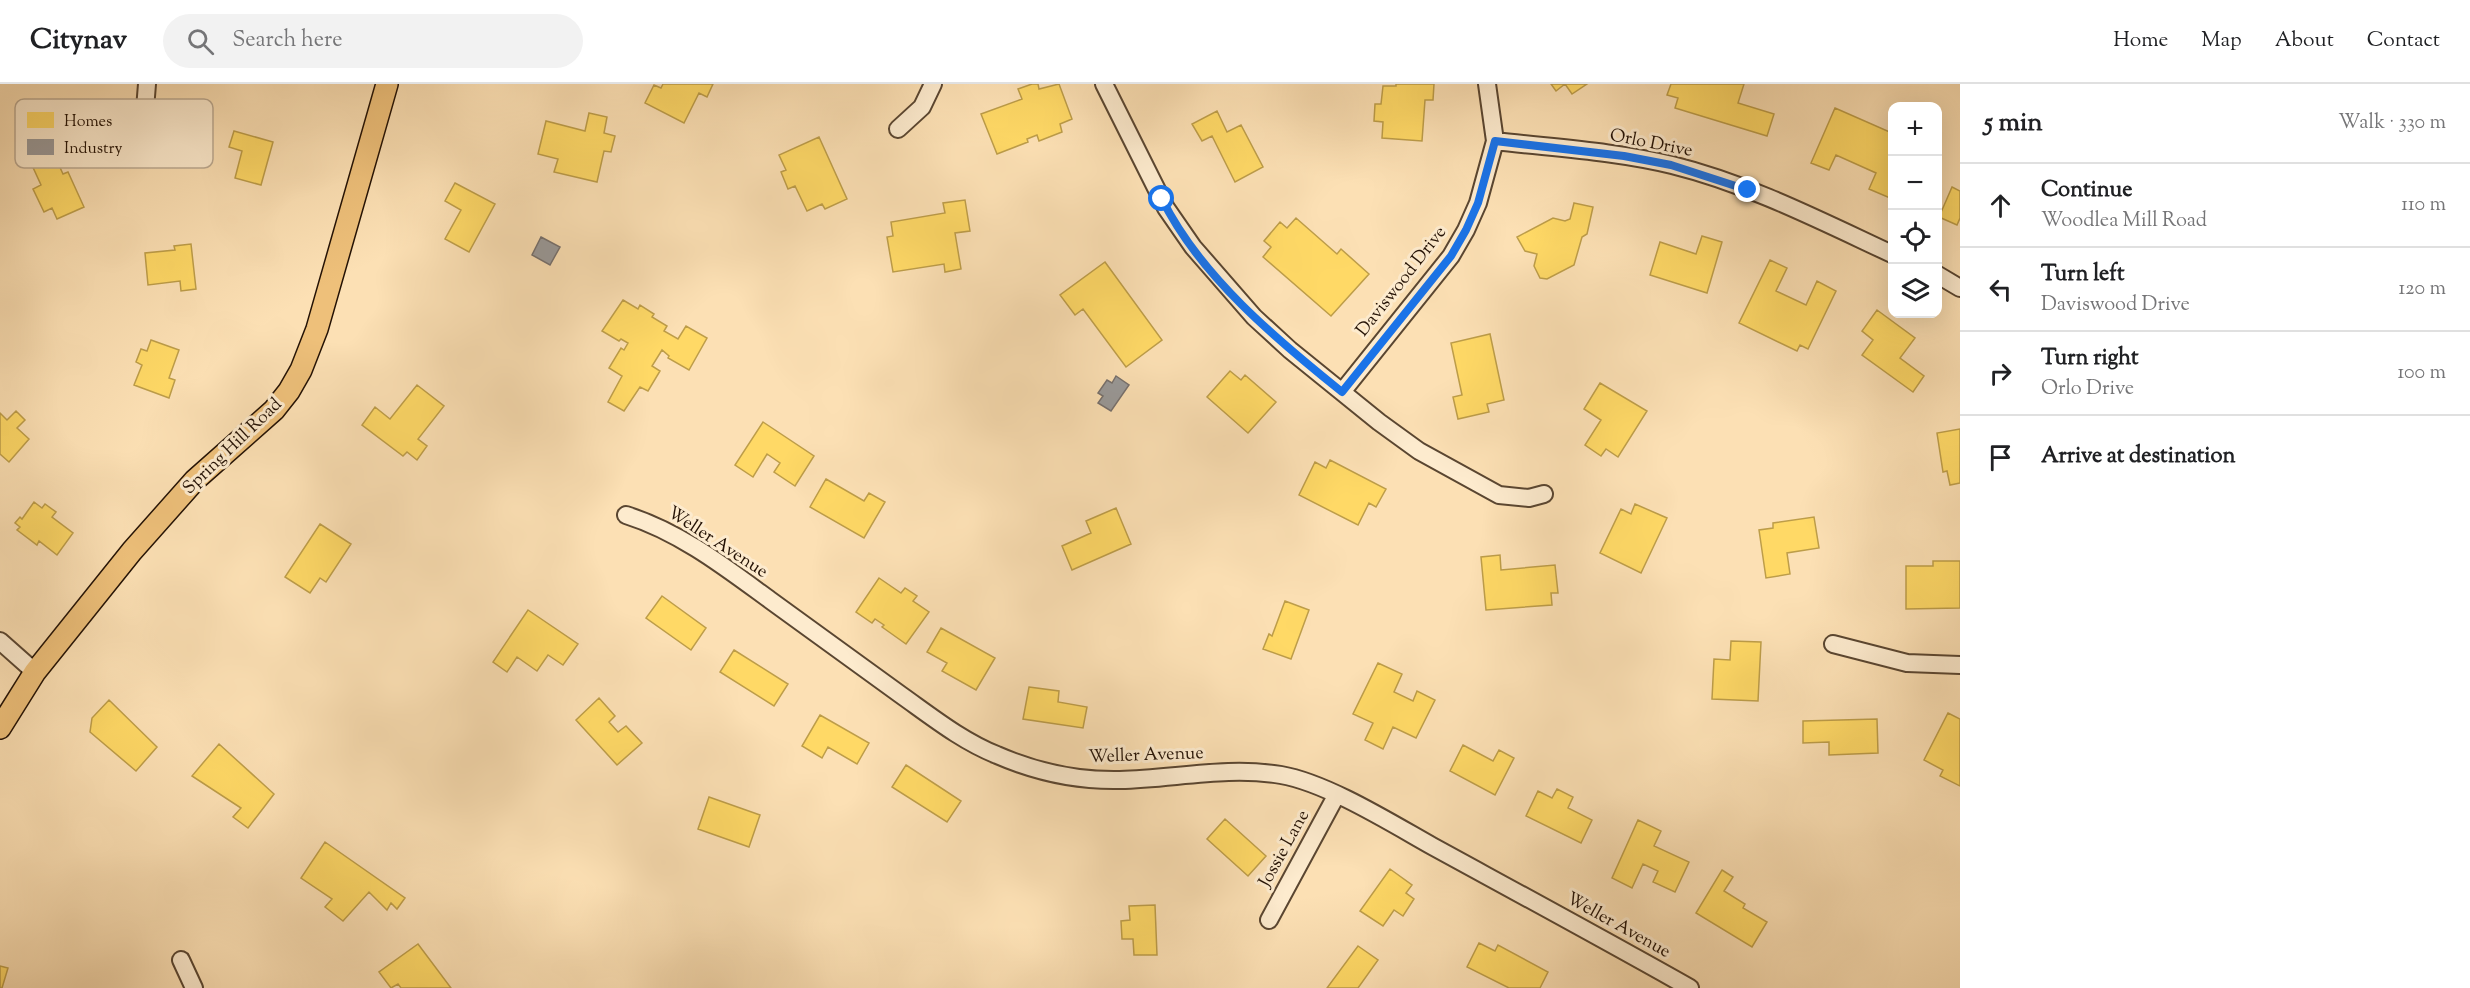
<!DOCTYPE html>
<meta charset="utf-8">
<style>
body{margin:0;font-family:"Sorts Mill Goudy",serif;background:#f2f2f2;color:#202124}
.controls{position:absolute;right:18px;top:18px;display:grid;overflow:hidden;border-radius:12px;box-shadow:0 6px 24px #0002}
.controls button{width:54px;height:54px;display:grid;place-items:center;padding:0;border:0;border-bottom:2px solid #e0e0e0;background:#fff;color:#202124;font:30px sans-serif}
.stop{position:absolute;width:18px;height:18px;margin:-14px;border:4px solid #1a73e8;border-radius:50%;background:#fff}
.stop.end{background:#1a73e8;border-color:#fff;box-shadow:0 2px 6px #0008}
.list{margin:0;padding:0;list-style:none}
h2{display:flex;justify-content:space-between;align-items:center;height:78px;margin:0;padding:0 24px;font-size:26px}
h2 small{font-size:20px;font-weight:400;color:#757577}
.list li{display:grid;grid-template-columns:39px 1fr auto;gap:18px;align-items:center;box-sizing:border-box;height:84px;padding:0 24px;border-top:2px solid #e0e0e0}
.list b{display:block;font-size:22px;white-space:nowrap}
.list p{margin:0;font-size:20px;white-space:nowrap;color:#757577}
.list em{font-size:20px;font-style:normal;color:#757577}
.icon{flex:none;width:33px;height:33px;fill:none;stroke:currentColor;stroke-width:2;stroke-linecap:round;stroke-linejoin:round}
.map{position:relative;flex:none;width:1960px;height:904px;overflow:hidden}
header{display:flex;align-items:center;gap:36px;box-sizing:border-box;height:84px;padding:0 30px;background:#fff;border-bottom:2px solid #e0e0e0}
header strong{font-size:28px}
nav{display:flex;gap:33px;margin-inline-start:auto;font-size:21px}
.search{width:420px;height:54px;background:#f2f2f2;display:flex;align-items:center;gap:15px;box-sizing:border-box;padding:0 21px;border-radius:33px;color:#757577;font-size:22px}
main{display:flex}
aside{flex:1;background:#fff}
.map>svg:first-child{display:block}
</style>
<header>
<strong>Citynav</strong>
<div class="search"><svg class="icon" aria-label="search" viewBox="0 0 24 24"><circle cx="10" cy="10" r="6"/><path d="M15 15l6 6"/></svg>Search here</div>
<nav><a>Home</a><a>Map</a><a>About</a><a>Contact</a></nav>
</header>
<main>
<div class="map">
<svg width="1960" height="904" viewBox="0 0 1960 904">
<rect width="100%" height="100%" fill="#fce0b4"/>
<filter id="stains"><feTurbulence type="fractalNoise" baseFrequency=".00333" numOctaves="4"/><feColorMatrix values="0 0 0 0 .2 0 0 0 0 .09 0 0 0 0 .02 0 0 0 .5 -.17"/></filter>
<radialGradient id="worn" r=".72"><stop offset=".6" stop-color="#630" stop-opacity="0"/><stop offset="1" stop-color="#630" stop-opacity=".3"/></radialGradient>
<path fill="#ffd966" stroke="#bd9d49" stroke-width="1.5" d="M663,0H713L707,13L699,9L684,39L645,19L654,1L661,4Z
M1032,0H1038L1039,5L1059,0L1072,35L1060,40L1062,48L1039,57L1037,51L1027,55L1028,58L997,70L981,30L1022,15L1018,5Z
M1396,0H1434L1433,16H1425L1422,57L1382,54L1383,38L1374,37L1375,20H1381L1383,2H1396Z
M1551,0H1587L1572,10L1565,0L1556,7Z
M1671,0H1744L1738,19L1774,30L1767,52L1675,24L1678,14L1667,11Z
M1835,24L1892,49V107L1890,114L1869,105L1876,89L1836,71L1829,86L1811,79Z
M1217,27L1227,48L1241,41L1263,83L1235,98L1212,52L1202,57L1192,40Z
M589,29L607,33L604,49L615,52L611,68L604,67L597,98L554,88L558,75L538,70L546,37L585,47Z
M234,47L273,58L261,101L235,94L242,67L229,63Z
M819,53L847,115L825,125L822,120L807,127L795,102L788,105L781,88L786,86L779,71Z
M53,68L63,90L68,88L84,123L57,135L52,124L44,128L33,105L41,101L31,79Z
M455,99L495,120L469,168L445,155L461,126L445,117Z
M1952,103L1960,107V134L1957,141L1939,133Z
M965,116L970,147L955,149L961,185L945,188L944,180L893,188L887,153L893,152L891,138L945,129L943,119Z
M1574,119L1593,123L1587,150L1582,153L1574,181L1547,195L1540,194L1534,182L1537,170L1525,167L1517,153L1553,134L1565,137L1570,135Z
M1296,134L1337,170L1341,165L1369,190L1331,232L1263,173L1271,163L1264,157L1280,138L1287,144Z
M1702,152L1722,158L1707,209L1650,191L1660,158L1696,170Z
M191,160L196,205L181,207L180,197L148,201L145,169L175,166L174,162Z
M1770,176L1787,184L1776,207L1806,221L1817,197L1836,207L1808,265L1800,261L1797,267L1739,239Z
M1105,178L1162,256L1126,283L1083,225L1075,231L1060,211Z
M623,216L638,225L640,221L654,230L652,233L667,242L664,247L678,255L686,242L707,254L689,286L668,274L669,272L662,266L652,282L660,287L648,307L640,303L624,327L608,318L622,292L609,284L621,264L624,266L628,259L621,255L619,257L602,247Z
M1877,226L1915,254L1900,274L1924,292L1913,308L1862,271L1873,256L1862,247Z
M1490,250L1504,316L1487,320L1489,328L1458,335L1453,313L1462,311L1451,259Z
M151,256L179,266L169,294L175,296L169,314L134,301L142,281L136,278L141,265L147,267Z
M1230,287L1241,296L1245,291L1276,318L1248,349L1207,313Z
M1600,299L1647,327L1618,373L1606,365L1601,372L1585,361L1601,336L1584,325Z
M417,301L444,322L418,355L427,362L417,376L407,368L403,372L362,341L375,323L390,335Z
M16,327L25,336L17,344L29,355L9,378L0,370V329L7,336Z
M763,338L814,372L795,402L774,388L780,379L767,370L753,393L735,381Z
M1960,345V399L1950,401L1947,387L1943,388L1937,349Z
M1330,376L1386,405L1376,423L1369,419L1358,441L1299,411L1315,378L1326,384Z
M826,395L864,417L869,409L885,418L864,454L810,423Z
M34,418L42,424L45,420L56,428L52,433L73,449L57,471L39,457L37,461L17,446L20,443L15,439L20,433L22,435Z
M1635,420L1667,434L1641,489L1600,469L1621,425L1631,430Z
M1116,424L1131,460L1072,486L1062,462L1091,449L1086,437Z
M1814,433L1819,464L1787,469L1790,490L1766,494L1759,446L1773,444V439Z
M320,440L351,460L326,498L320,494L310,509L285,493Z
M1500,471L1501,486L1555,481L1558,509H1551L1552,521L1486,526L1481,473Z
M1933,477H1960V524L1906,525V482H1933Z
M879,494L901,509L905,504L917,512L913,517L929,528L906,560L882,543L884,541L875,535L872,539L856,528Z
M662,512L706,544L691,566L646,534Z
M1285,517L1309,526L1291,575L1263,565L1269,550L1272,552Z
M528,526L578,560L563,581L548,571L537,587L517,573L507,588L493,578Z
M941,544L995,574L976,606L942,587L947,579L927,568Z
M1731,557L1761,558L1758,617L1712,615L1714,575L1730,576Z
M734,566L788,600L774,622L720,588Z
M1378,579L1402,590L1394,608L1413,617L1417,607L1435,616L1416,654L1393,643L1383,665L1365,656L1373,639L1353,630Z
M1029,603L1059,607L1058,618L1087,623L1083,644L1023,635Z
M599,614L615,632L609,638L618,648L626,642L642,659L617,681L576,636Z
M109,616L157,663L136,687L90,648L92,634Z
M1948,629L1960,635V702L1940,692L1943,686L1924,676Z
M820,631L869,659L857,680L828,663L822,674L802,662Z
M1877,635L1878,669L1829,671V658L1803,659V637Z
M219,660L274,710L248,744L233,733L241,724L192,692Z
M1463,661L1493,677L1499,666L1514,674L1495,711L1450,687Z
M906,681L961,717L947,738L892,703Z
M1557,705L1573,713L1568,724L1592,736L1581,759L1526,732L1538,707L1552,714Z
M709,713L760,731L749,763L698,745Z
M1225,735L1266,772L1248,792L1207,755Z
M1638,736L1661,747L1654,762L1689,778L1675,808L1653,798L1658,787L1643,780L1632,804L1612,794Z
M325,758L405,814L397,825L391,819L387,826L369,808L343,837L325,823L332,815L301,794Z
M1390,785L1412,801L1406,809L1414,815L1403,832L1394,826L1383,842L1360,827Z
M1722,786L1733,793L1724,807L1745,820L1743,824L1767,838L1752,863L1696,829Z
M1155,821L1157,871H1134L1133,855H1122L1121,837L1130,836L1129,822Z
M1479,859L1495,867L1498,861L1548,888L1540,904H1509L1467,883Z
M418,860L451,904H401L398,900L391,904L379,888Z
M1358,862L1378,876L1358,904H1327Z
M0,882L8,884L2,904H0Z"/>
<path fill="#999" stroke="#76706d" stroke-width="1.5" d="M541,153L560,163L550,181L532,171Z
M1116,292L1129,301L1111,327L1098,319L1103,312L1098,309L1107,296L1112,299Z"/>
<g fill="none" stroke-linecap="round" stroke-linejoin="round">
<g stroke="#5a4631" stroke-width="20">
<path id="minor" d="M147,0L145,25L154,55
M1104,0L1166,124L1193,163L1254,233L1290,266L1379,338L1419,367L1499,411L1529,414L1544,410
M898,45L922,23L933,0
M1495,57C1554,64 1614,67 1672,81C1749,100 1821,137 1892,170
M1938,191L1960,204
M1342,308L1451,172L1466,146L1478,119L1495,57L1487,0
M626,431C680,448 725,483 770,516C814,548 857,579 901,611C932,633 962,657 997,671C1036,688 1077,697 1120,696C1173,695 1227,682 1281,691C1327,699 1391,739 1432,762C1518,809 1605,856 1690,904
M0,557L35,588
M1833,560L1907,579L1960,581
M1269,836L1336,712
M181,876L194,904"/>
</g>
<g stroke="#241205" stroke-width="24">
<path id="major" d="M0,644L35,588L132,467L195,396L274,326L289,307L301,286L317,245L387,0"/>
</g>
<use href="#minor" stroke="#fdebce" stroke-width="16"/>
<use href="#major" stroke="#eec07a" stroke-width="21"/>
</g>
<g fill="none" stroke-linecap="round" stroke-linejoin="round">
<path stroke="#1a73e8" stroke-width="8" d="M1162,115C1200,192 1276,255 1342,308L1451,172L1466,146L1478,119L1495,57L1624,72L1671,81L1748,106"/>
</g>
<g text-anchor="middle" dominant-baseline="central" stroke-width="6" stroke-linejoin="round" paint-order="stroke">
<g font-size="18" fill="#241205" stroke="#fdebce">
<text transform="translate(1651 60) rotate(11)">Orlo Drive</text>
<text transform="translate(1402 198) rotate(-52)">Daviswood Drive</text>
<text transform="translate(233 363) rotate(-44)">Spring Hill Road</text>
<text transform="translate(717 459) rotate(33)">Weller Avenue</text>
<text transform="translate(1146 672) rotate(-2)">Weller Avenue</text>
<text transform="translate(1285 765) rotate(-61)">Jossie Lane</text>
<text transform="translate(1618 842) rotate(29)">Weller Avenue</text>
</g>
</g>
<rect x="15" y="15" width="198" height="69" rx="9" fill="#fdebce" stroke="#bcaa92" stroke-width="1.5"/>
<rect x="27" y="28" width="27" height="16" fill="#ffd966"/>
<rect x="27" y="55" width="27" height="16" fill="#999"/>
<g font-size="16" fill="#241205">
<text x="64" y="42">Homes</text>
<text x="64" y="69">Industry</text>
</g>
<rect width="100%" height="100%" filter="url(#stains)"/>
<rect width="100%" height="100%" fill="url(#worn)"/>
</svg>
<div class="controls">
<button>+</button>
<button>−</button>
<button><svg class="icon" aria-label="locate" viewBox="0 0 24 24"><circle cx="12" cy="12" r="6"/><path d="M12 2v4M12 18v4M2 12h4M18 12h4"/></svg></button>
<button><svg class="icon" aria-label="layers" viewBox="0 0 24 24"><path d="M12 4l9 5-9 5-9-5zM3 14l9 5 9-5"/></svg></button>
</div>
<div class="stop" style="left:1162px;top:115px"></div>
<div class="stop end" style="left:1748px;top:106px"></div>
</div>
<aside>
<h2>5 min<small>Walk · 330 m</small></h2>
<ul class="list">
<li><svg class="icon" aria-label="ahead" viewBox="0 0 24 24"><path d="M12 20V5M6 11l6-6 6 6"/></svg><div><b>Continue</b><p>Woodlea Mill Road</p></div><em>110 m</em></li>
<li><svg class="icon" aria-label="left" viewBox="0 0 24 24"><path d="M17 20v-9H6M10 6l-5 5 5 5"/></svg><div><b>Turn left</b><p>Daviswood Drive</p></div><em>120 m</em></li>
<li><svg class="icon" aria-label="right" viewBox="0 0 24 24"><path d="M7 20v-9h11M14 6l5 5-5 5"/></svg><div><b>Turn right</b><p>Orlo Drive</p></div><em>100 m</em></li>
<li><svg class="icon" aria-label="arrive" viewBox="0 0 24 24"><path d="M6 21V4h12l-3 4 3 4H6"/></svg><div><b>Arrive at destination</b></div></li>
</ul>
</aside>
</main>
